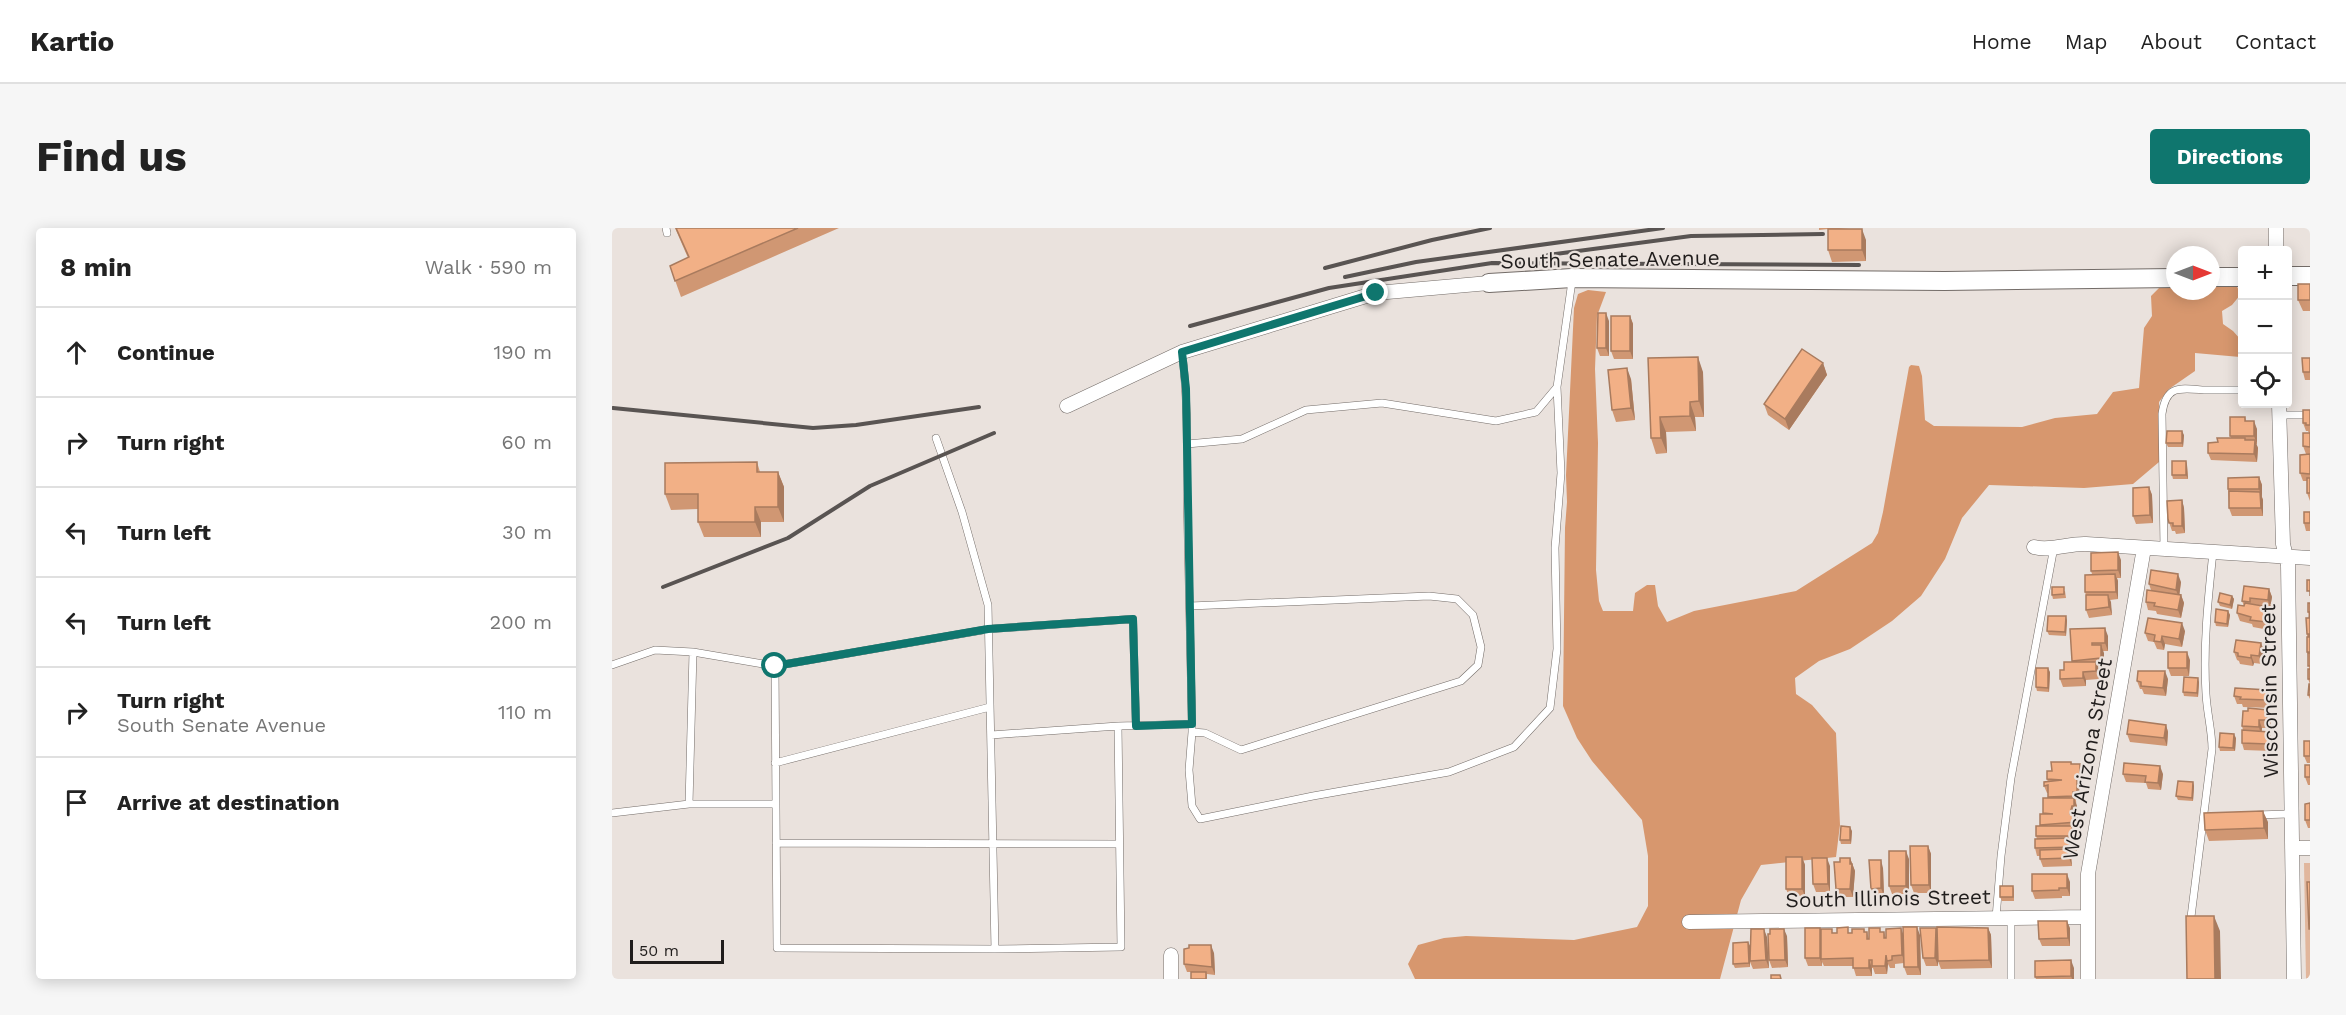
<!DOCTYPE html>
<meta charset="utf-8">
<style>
body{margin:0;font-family:"Work Sans",sans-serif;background:#f6f6f6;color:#222}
.controls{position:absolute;right:18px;top:18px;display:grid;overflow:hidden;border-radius:6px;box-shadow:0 3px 15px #0003}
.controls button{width:54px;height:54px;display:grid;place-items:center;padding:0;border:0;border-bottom:2px solid #e0e0e0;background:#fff;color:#222;font:30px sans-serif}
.compass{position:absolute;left:1554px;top:18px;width:54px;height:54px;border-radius:50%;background:#fff;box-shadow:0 3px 15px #0003;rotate:90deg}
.scale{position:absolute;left:18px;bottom:15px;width:94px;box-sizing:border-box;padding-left:6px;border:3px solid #201d1c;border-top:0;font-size:16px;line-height:21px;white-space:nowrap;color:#201d1c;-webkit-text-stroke:4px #eae2dd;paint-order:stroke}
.stop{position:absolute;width:18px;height:18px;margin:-14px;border:4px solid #0f766e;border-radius:50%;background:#fff}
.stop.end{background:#0f766e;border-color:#fff;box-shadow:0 2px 6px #0008}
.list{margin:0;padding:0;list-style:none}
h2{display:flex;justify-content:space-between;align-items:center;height:78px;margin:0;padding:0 24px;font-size:26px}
h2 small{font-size:20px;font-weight:400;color:#767676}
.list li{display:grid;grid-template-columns:39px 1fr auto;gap:18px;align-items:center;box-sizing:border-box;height:90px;padding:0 24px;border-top:2px solid #e0e0e0}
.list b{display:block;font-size:22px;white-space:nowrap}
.list p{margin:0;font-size:20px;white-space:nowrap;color:#767676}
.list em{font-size:20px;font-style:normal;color:#767676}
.icon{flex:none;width:33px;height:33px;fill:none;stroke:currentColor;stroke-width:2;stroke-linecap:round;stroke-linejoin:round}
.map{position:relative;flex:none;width:1698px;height:751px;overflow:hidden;border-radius:6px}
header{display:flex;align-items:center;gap:36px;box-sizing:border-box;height:84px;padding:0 30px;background:#fff;border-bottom:2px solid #e0e0e0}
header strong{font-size:28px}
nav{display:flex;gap:33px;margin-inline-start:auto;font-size:21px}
.intro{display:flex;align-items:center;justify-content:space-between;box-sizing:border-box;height:144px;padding:0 36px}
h1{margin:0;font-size:42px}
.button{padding:15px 27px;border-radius:6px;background:#0f766e;color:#fff;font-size:21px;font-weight:700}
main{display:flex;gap:36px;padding:0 36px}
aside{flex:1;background:#fff;border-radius:6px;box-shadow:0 3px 15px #0003}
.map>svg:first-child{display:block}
</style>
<header>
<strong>Kartio</strong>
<nav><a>Home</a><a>Map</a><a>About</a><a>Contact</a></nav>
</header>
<div class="intro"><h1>Find us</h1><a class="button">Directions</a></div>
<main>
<aside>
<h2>8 min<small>Walk · 590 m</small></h2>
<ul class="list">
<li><svg class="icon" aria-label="ahead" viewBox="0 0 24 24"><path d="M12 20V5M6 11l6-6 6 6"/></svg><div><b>Continue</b></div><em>190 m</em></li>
<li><svg class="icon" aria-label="right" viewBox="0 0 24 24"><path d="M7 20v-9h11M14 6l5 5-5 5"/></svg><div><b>Turn right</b></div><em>60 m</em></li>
<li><svg class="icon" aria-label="left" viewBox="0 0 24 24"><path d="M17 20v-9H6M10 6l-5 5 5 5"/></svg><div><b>Turn left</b></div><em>30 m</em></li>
<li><svg class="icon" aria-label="left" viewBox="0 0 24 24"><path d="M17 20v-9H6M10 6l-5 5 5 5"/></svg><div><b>Turn left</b></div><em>200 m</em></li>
<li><svg class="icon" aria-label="right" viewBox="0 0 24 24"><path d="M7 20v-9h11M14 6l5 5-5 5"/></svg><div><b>Turn right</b><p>South Senate Avenue</p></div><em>110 m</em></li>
<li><svg class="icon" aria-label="arrive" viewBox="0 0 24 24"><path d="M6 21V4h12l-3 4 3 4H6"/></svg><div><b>Arrive at destination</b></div></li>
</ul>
</aside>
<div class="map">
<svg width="1698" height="751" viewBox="0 0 1698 751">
<rect width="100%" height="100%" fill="#eae2dd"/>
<path fill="#e1b69c" d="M1692,635H1698V751H1694Z"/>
<path fill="#d7976e" d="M1599,57H1624L1629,66L1620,77L1610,83L1611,96L1621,103L1629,112L1628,129L1583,125V143L1557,161L1547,174V234L1521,256L1472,260L1377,257L1350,290L1333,331L1309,368L1280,393L1238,421L1207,433L1183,450L1184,466L1200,477L1224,505L1228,597L1224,629L1149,637L1129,672L1108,751H803L796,736L806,717L832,710L854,708L962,712L1025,699L1036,678V628L1030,592L980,533L965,510L951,478L953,300L955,274L954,247L962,80L966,66L976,62L994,64L985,88L983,141L986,215L984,342L987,373L991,383H1021L1023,365L1035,357H1043L1046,378L1055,394L1082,383L1184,363L1260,315L1266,305L1271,284L1297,139L1299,137L1307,138L1310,148L1313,192L1322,198L1410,199L1443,190L1485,186L1501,164L1527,160L1532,100L1540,88L1539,68L1549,58H1563V63H1599Z"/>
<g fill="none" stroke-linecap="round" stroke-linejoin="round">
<g stroke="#736c68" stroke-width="8">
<path id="lane" d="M54,0L55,5
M570,124C576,171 575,218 575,266C577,343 578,420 580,496V504L593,505L629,522L849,453L866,437L869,419L861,387L845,371L817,368L578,378
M1668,187H1698
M324,210L350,284L376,377L383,721L509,719L506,498L580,496
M575,216L630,211L694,182L770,175L884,193L924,184L945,159L960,53
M1552,321L1550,186C1554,157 1567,160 1592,162C1604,162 1618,162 1630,162
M0,437L43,422L81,424
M163,438L81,424L77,576H164
M580,504L577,542L580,578L588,591L701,568L837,544L902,519L938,480L945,421L943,320L949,245L945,159
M379,507L506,498
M163,535L378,479
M0,585L77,576
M1644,587L1680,586
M164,615L507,616
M1384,690L1389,628L1399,550L1442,319
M1578,697L1600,521C1600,503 1595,485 1594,466C1591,419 1596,371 1601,324
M383,721L165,720L163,438L377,401L521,391L524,498
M1399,751V690"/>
</g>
<g stroke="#736c68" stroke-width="15">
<path id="street" d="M1664,0V22
M1667,176L1671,316L1676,337L1682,751
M455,178L570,124L764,65L877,55
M1422,319C1438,324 1457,315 1474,316L1698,330
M1680,620H1698
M1077,694L1475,689
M559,727V751
M1476,751V646L1532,320"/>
</g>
<g stroke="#736c68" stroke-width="20">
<path id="secondary" d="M1676,48H1698
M1599,49H1630
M877,55L960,50L1333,53L1563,50"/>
</g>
<use href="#lane" stroke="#fff" stroke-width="7"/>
<use href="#street" stroke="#fff" stroke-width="14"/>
<use href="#secondary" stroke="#fff" stroke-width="18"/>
<path stroke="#595452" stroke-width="4" d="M936,27L1079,8L1211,6
M713,40L820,12L878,0
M733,49L804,34L1051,0
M578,98L717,60L880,35L1247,37
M1,180L201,200L244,197L367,179
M51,359L176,310L258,258L382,205"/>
</g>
<path fill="#d09773" d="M63,0H227L69,69L58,38L76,30Z
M1207,0H1237L1227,1L1254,12V33L1220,34L1216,22V1L1207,2Z
M1698,56V83H1691L1686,72Z
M1018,88L1021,96V131H1002L999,123Z
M997,93V128H988L985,120Z
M1036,130L1091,144L1092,189H1083L1084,203L1054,204L1055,225L1044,226L1039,210Z
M1698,130V152H1693L1691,144Z
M1211,135L1215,147L1177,202L1156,187L1152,176Z
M1019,151L1023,192L1004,194L1000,182Z
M1698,182V273L1695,265V253H1691L1688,245L1698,226H1694L1691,218L1697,205L1696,203H1694L1691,195Z
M1633,189L1634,193L1645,201V216H1644L1646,220L1645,234L1599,232L1596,225L1606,214L1619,210L1618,208Z
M1572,207L1571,219H1556L1554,215Z
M1574,233L1575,237L1576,251H1561L1560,247Z
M145,234L148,244H166L172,259V294H149V309H92L86,294V281L59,282L53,266Z
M1647,249L1650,257V269L1651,272V288H1620L1617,280L1616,261Z
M1537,259L1540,267L1541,295L1524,296L1521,288Z
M1570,272L1572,280L1573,305L1564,306L1563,303H1560L1556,291Z
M1698,284V303H1694L1692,295Z
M1509,332V350H1505L1506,353V371L1498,372L1500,387L1477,390L1474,382V367L1473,364L1480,346L1479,343Z
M1569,354L1567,367H1569L1572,375L1569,390L1545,386L1544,383L1536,382L1534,374L1539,362L1537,356Z
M1657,361L1660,369L1658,380H1657L1659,387L1657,402L1641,399L1640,396L1628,393L1625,385L1632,378L1630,373Z
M1453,363L1454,370L1441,371L1440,367Z
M1620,368L1622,371L1620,381L1608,378L1606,374Z
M1698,375V471L1696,467L1698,456L1696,451L1697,441L1696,427L1695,424V406L1697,389L1696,384Z
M1616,383L1618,387L1616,399L1604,398L1603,394Z
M1455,392L1454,408L1437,407L1435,403Z
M1458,401L1496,408V423H1491L1492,438L1486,439L1487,451L1474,452V458L1451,459L1448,451L1452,442L1461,434Z
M1573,403L1570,419L1553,416L1552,422L1545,421L1542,414L1536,413L1533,405Z
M1649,415L1652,423L1650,436L1642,435L1641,438L1628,436L1627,433L1625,432L1622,424Z
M1578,432L1577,448H1559L1556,440Z
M1438,444L1437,464L1425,463L1424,459Z
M1556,451L1554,468L1532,466L1530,461H1528L1525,453Z
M1587,454L1586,469L1572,468L1571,464Z
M1656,462L1658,470V480L1631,479L1630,476H1625L1622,468Z
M1636,483L1659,489L1658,500H1650V504H1657L1660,512L1659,523L1632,522L1630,515L1631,502L1630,498Z
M1554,497L1556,504L1555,518L1518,514L1515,506Z
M1624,510L1623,523H1608L1607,519Z
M1698,513V535H1695L1692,528Z
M1459,534L1460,536H1468L1471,544V559H1467L1468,572H1464L1465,586H1463L1462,587L1468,596V602L1464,603L1466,608V614L1463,615L1465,627H1459L1460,638L1431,639L1428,631V628H1425L1423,620L1425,611L1424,608L1429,598L1428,597L1431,585L1437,570L1436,565H1435L1432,558L1436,554L1435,551L1440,543Z
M1698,537V557H1696L1693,549Z
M1511,546H1551L1549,562L1536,561L1534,555L1514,554Z
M1581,554L1582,558L1581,573L1566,572L1564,568Z
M1698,575V600H1696L1693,592Z
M1656,594V611L1597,613L1593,602Z
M1240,603L1239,616H1229L1228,612Z
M1316,618L1319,626V665H1302L1299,657Z
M1190,629L1193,637V668H1177L1174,661Z
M1238,630L1243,643L1241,669H1227L1224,661L1228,634Z
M1297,631V666H1280L1277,658Z
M1218,638V664H1204L1201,656Z
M1271,640L1272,668H1262L1259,661Z
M1458,654V668H1450V670L1423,671L1420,663Z
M1401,658L1402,662V673H1390L1388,669Z
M1376,700L1379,707L1380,740L1329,741L1326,733V726V738H1314L1311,730L1325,705Z
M1458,700V718H1430L1427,711Z
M1252,701L1253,704H1255L1257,711L1269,704H1272L1274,710L1291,706L1308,707L1309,747H1295L1292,739V735L1283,736V740H1278L1276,736L1275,746H1263L1261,740H1260V748H1244L1241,738H1212L1210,734V738H1196L1193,730L1209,704L1221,705H1240Z
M1175,708L1176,739L1160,740L1157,732Z
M1155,709L1157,740L1141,741L1138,734V739L1123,740L1121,736L1136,714L1138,718Z
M602,725L603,747L595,746V751L579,744H575L572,736Z
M1462,740V751H1424L1423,749Z"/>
<path fill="#a97b5e" d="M1250,1L1254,12V33L1250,22Z
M994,85L997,93V128L994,120Z
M1018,88L1021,96V131L1018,123Z
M1086,129L1091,144L1092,189L1087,173Z
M1211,135L1215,147L1177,202L1173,191Z
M1015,140L1019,151L1023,192L1019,180Z
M1078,174L1083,189L1084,203L1078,188Z
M1048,189L1054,204L1055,225L1049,210Z
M1642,193L1645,201V216L1642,208Z
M1570,203L1572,207L1571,219L1570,215Z
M1643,212L1646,220L1645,234L1642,226Z
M1574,233L1575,237L1576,251L1574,247Z
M166,244L172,259V294L166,279Z
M1647,249L1650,257V269L1647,261Z
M1537,259L1540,267L1541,295L1538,287Z
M1648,264L1651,272V288L1649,280Z
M1570,272L1572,280L1573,305L1570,298Z
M143,279L149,294V309L143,294Z
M1506,324L1509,332V350L1506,342Z
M1503,346L1506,353V371L1504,364Z
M1566,346L1569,354L1567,370L1564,362Z
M1657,361L1660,369L1658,380L1656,372Z
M1496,367L1499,374L1500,387L1497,379Z
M1569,367L1572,375L1569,390L1566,382Z
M1620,368L1622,371L1620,381L1618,377Z
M1657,379L1659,387L1657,402L1654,394Z
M1616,383L1618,387L1616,399L1615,396Z
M1454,388L1455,392L1454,408L1453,404Z
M1570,395L1573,403L1570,419L1567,411Z
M1493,400L1496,408V423L1493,415Z
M1550,408L1553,416L1552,422L1549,414Z
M1649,415L1652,423L1650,436L1647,428Z
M1489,417L1492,425V438L1489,430Z
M1575,424L1578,432L1577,448L1575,440Z
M1639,427L1642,435L1641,438L1639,430Z
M1484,434L1487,441V451L1484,443Z
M1436,440L1438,444L1437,464L1436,460Z
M1553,443L1556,451L1554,468L1551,460Z
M1471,444L1474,452V458L1471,450Z
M1586,450L1587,454L1586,469L1585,465Z
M1656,462L1658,470V480L1655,472Z
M1656,482L1659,489L1658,500L1655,492Z
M1647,492L1650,500L1649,507L1647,499Z
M1554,497L1556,504L1555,518L1552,510Z
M1657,504L1660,512L1659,523L1656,516Z
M1622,506L1624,510L1623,523L1621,520Z
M1468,536L1471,544V559L1468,551Z
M1548,538L1551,546L1549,562L1546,555Z
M1465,551L1467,559L1468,572L1465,564Z
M1581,554L1582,558L1581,573L1580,570Z
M1462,570L1465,578V586L1462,578Z
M1460,578L1463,586L1461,594L1458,586Z
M1651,583L1656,594V611L1652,600Z
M1465,588L1468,596V602L1465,594Z
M1238,599L1240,603L1239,616L1238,612Z
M1463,600L1466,608V614L1463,606Z
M1462,610L1464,618L1465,627L1462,619Z
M1316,618L1319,626V665L1317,657Z
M1457,621L1459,629L1460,638L1457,630Z
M1294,623L1297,631V666L1294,658Z
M1190,629L1193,637V668L1190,661Z
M1215,630L1218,638V664L1216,656Z
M1238,630L1243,643L1241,669L1238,661Z
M1269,632L1271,640L1272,668L1269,660Z
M1455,646L1458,654V668L1455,660Z
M1602,688L1608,703L1609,751H1603Z
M1455,693L1458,700V718L1456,710Z
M1305,699L1308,707L1309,747L1306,739Z
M1208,700L1210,708L1209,731L1210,738L1208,730Z
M1289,700L1292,708L1293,735L1290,727Z
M1324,700L1327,707L1326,738L1323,730Z
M1376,700L1379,707L1380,740L1377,732Z
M1152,701L1155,709L1157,740L1154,732Z
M1172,701L1175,708L1176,739L1173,732Z
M1136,714L1138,718V739L1137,735Z
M599,717L602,725L603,747L600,739Z
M1274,727L1276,736L1275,746L1273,738Z
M1257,732L1260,740V748L1257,740Z
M1459,732L1462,740V751H1460L1459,748Z"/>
<path fill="#f2b086" stroke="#a97b5e" stroke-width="1.5" d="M64,0H186L63,53L58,38L77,29Z
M1216,1H1250V22H1216Z
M1686,56H1698V72H1686Z
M986,85H994V120H985Z
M999,88H1018V123H999Z
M1190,121L1211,135L1173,191L1152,176Z
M1086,129L1087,173L1078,174V188L1048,189L1049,210H1039L1036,130Z
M1690,130H1698V144H1691Z
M1015,140L1019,180L1000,182L996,142Z
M1691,182H1698V197H1694V195H1691Z
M1618,189H1633V193H1642V208H1618Z
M1555,203H1570V215H1554Z
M1691,205H1698V219L1691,218Z
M1605,210H1633V212H1643L1642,226L1596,225V215L1606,214Z
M1698,226V246L1688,245V227Z
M1560,233H1574V247H1560Z
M145,234V244H166V279H143V294H86V266H53V235Z
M1647,249V261H1616V250Z
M1695,250H1698V265H1695Z
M1537,259L1538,287L1521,288V260Z
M1617,263L1648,264L1649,280H1617Z
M1570,272V298H1561V295H1557L1556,291L1555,273Z
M1692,284H1698V295H1692Z
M1506,324V342L1479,343V325Z
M1539,342L1566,346L1564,362L1537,356Z
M1503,346L1504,364H1473V347Z
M1695,352H1698V368V363H1695Z
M1632,358L1657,361L1656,372L1638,370V374L1630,373Z
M1440,359H1452V366L1440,367Z
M1535,362L1569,367L1566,382L1542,378L1543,375L1534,374Z
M1608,365L1620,368L1618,377L1606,374Z
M1474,367H1496L1497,379L1474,382Z
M1633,375L1657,379L1654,394L1638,392L1639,389L1625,385L1626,377L1632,378Z
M1696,375H1698V424H1695V409H1697V406H1695L1694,390H1697L1698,384H1696Z
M1604,381L1616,383L1615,396L1603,394Z
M1436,388H1454L1453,404L1435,403Z
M1536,390L1570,395L1567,411L1550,408L1549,414L1542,413L1543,407L1533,405Z
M1493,400V415H1480V417H1489V430L1460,433L1458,401Z
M1624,412L1649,415L1647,428L1639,427V430L1626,428V425L1622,424Z
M1556,424H1575V440H1556Z
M1696,425H1698V438H1696Z
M1452,434H1484V443L1471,444V450L1448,451V442H1452Z
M1424,440H1436V460L1424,459Z
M1696,441H1698V451H1696Z
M1526,443H1553L1551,460L1529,458V454L1525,453Z
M1572,449L1586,450L1585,465L1571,464Z
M1697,456H1698V467H1696Z
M1623,460L1656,462L1655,472L1628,471L1629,469L1622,468Z
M1636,480L1656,482L1655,492H1647V499L1630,498L1631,483H1636Z
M1517,492L1554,497L1552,510L1515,506Z
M1630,502L1657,504L1656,516L1630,515Z
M1608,505L1622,506L1621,520L1607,519Z
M1692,513H1698V528H1692Z
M1439,534H1459V536H1468V551H1465V564H1461V568L1436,569V557L1432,558V554L1450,552L1435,551V543H1440Z
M1512,535L1548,538L1546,555L1533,554L1534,548L1511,546Z
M1693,537H1698V549H1693Z
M1566,553L1581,554L1580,570L1564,568Z
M1431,570H1462V578H1460L1458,586L1465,588V594L1428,597V586H1441L1431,585Z
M1698,575V592H1693V576Z
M1651,583L1652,600L1593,602L1592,585Z
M1229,598L1238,599V612H1228Z
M1424,598H1460V600H1463V606L1460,608H1424Z
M1462,610V619L1423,620V611Z
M1298,618H1316L1317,657H1299Z
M1457,621V630L1428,631V622Z
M1277,623H1294V658H1277Z
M1174,629H1190V661H1174Z
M1200,630H1215L1216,656H1201Z
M1228,630H1238V636H1240L1238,661H1224L1222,634H1228Z
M1257,632H1269V660L1259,661Z
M1420,646H1455V660H1447V662L1420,663Z
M1695,654H1698V701H1697Z
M1388,658H1401V669H1388Z
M1574,688H1602L1603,751H1575Z
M1426,693H1455L1456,710L1427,711Z
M1236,699V705H1240V701H1252V704H1255V711H1257V700H1268V704H1272V710H1274V701L1289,700L1290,727L1280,728V732L1275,733L1274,727L1273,738H1260V732H1257V740H1241V730L1209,731V701H1220V705H1225V700Z
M1291,699H1305L1306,739H1292Z
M1325,699L1376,700L1377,732L1326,733Z
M1193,700H1208V730H1193Z
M1308,700H1324L1323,730H1311Z
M1139,701H1152L1154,732L1138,733Z
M1158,701H1172L1173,732H1157L1156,706H1158Z
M1136,714L1137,735L1121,736V715Z
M577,717H599L600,739L572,736V721L577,720Z
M1459,732V748L1423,749V733Z
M579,744H594V751H579Z
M1159,747H1168L1169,751H1159Z"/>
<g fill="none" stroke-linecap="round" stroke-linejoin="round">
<path stroke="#0f766e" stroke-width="8" d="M163,438L376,401L521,391L524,498L580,496L574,161L570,124L764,65"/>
</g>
<g text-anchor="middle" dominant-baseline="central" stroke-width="4.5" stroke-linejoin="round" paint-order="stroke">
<g font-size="21" fill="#201d1c" stroke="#eae2dd">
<text transform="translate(998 31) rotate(-1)">South Senate Avenue</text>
<text transform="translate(1657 463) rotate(-91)">Wisconsin Street</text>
<text transform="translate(1475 531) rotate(-80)">West Arizona Street</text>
<text transform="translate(1276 670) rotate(-1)">South Illinois Street</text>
</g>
</g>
</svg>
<div class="controls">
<button>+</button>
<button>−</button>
<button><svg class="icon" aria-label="locate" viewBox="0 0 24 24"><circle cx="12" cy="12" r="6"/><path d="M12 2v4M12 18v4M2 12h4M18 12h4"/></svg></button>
</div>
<svg class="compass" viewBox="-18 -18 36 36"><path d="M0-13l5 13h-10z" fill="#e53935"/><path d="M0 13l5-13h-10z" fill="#767676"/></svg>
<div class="scale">50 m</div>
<div class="stop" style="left:163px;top:438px"></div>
<div class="stop end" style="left:764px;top:65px"></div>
</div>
</main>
